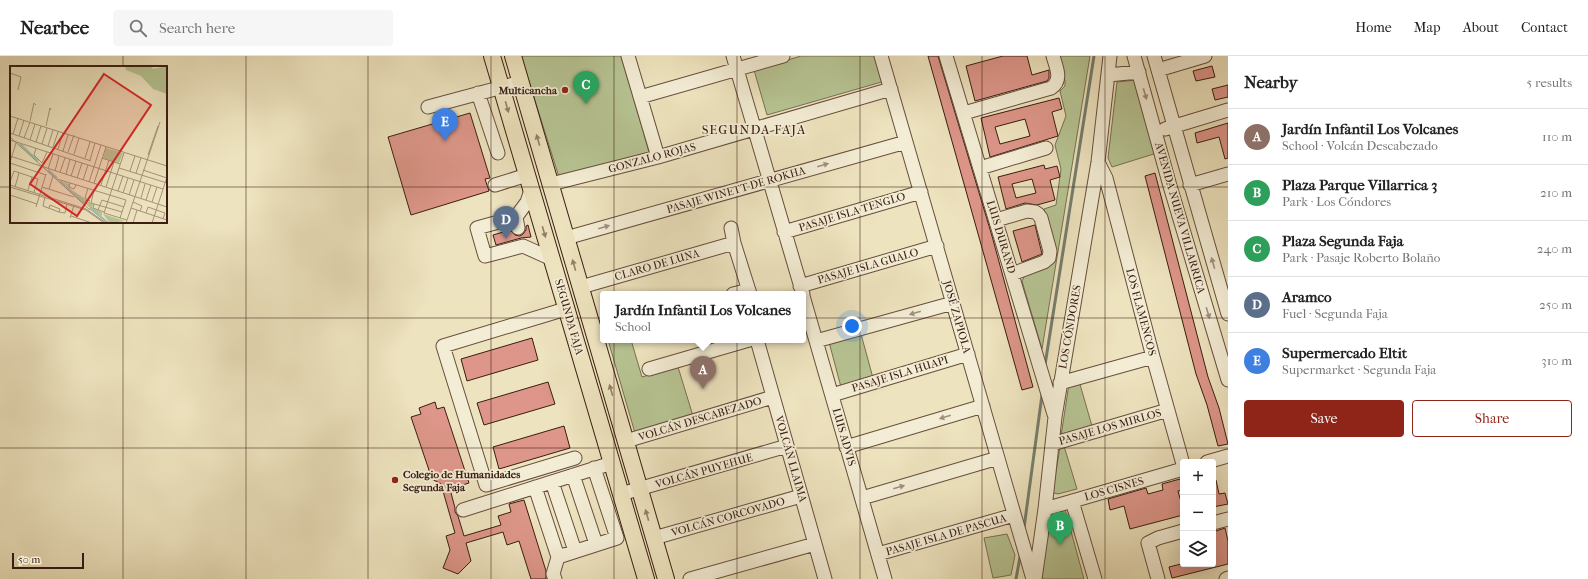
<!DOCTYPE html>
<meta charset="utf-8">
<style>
body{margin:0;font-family:"IM FELL French Canon",serif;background:#f6f6f6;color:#222}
.controls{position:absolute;right:12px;bottom:12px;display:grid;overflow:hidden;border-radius:4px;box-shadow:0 4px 16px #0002}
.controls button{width:36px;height:36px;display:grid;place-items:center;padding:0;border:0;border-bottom:1px solid #e0e0e0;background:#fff;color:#222;font:20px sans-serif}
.scale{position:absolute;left:12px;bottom:10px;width:72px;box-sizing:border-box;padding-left:4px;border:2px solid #3a1d12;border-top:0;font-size:11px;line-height:14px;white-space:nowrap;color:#3a1d12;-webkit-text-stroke:3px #f3edd5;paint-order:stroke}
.you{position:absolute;left:852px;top:270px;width:14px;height:14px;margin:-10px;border:3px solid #fff;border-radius:50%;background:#1a73e8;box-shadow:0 0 0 6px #1a73e833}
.badge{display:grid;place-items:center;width:26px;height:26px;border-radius:50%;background:#8f2418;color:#fff;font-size:13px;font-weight:700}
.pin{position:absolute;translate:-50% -33px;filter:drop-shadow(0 1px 2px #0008)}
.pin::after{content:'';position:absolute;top:21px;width:14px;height:12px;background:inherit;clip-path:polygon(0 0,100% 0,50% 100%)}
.popup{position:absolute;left:600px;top:235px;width:206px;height:52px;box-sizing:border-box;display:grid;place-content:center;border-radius:4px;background:#fff;filter:drop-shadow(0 1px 3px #0005);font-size:13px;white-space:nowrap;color:#767676}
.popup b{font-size:15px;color:#222}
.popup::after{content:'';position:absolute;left:50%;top:100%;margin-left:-8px;border:8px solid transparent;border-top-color:#fff}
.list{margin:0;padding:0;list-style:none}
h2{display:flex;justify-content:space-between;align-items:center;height:52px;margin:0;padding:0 16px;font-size:17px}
h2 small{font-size:13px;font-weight:400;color:#767676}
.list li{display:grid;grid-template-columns:26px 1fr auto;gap:12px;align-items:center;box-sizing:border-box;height:56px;padding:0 16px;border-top:1px solid #e0e0e0}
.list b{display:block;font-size:15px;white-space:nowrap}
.list p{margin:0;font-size:13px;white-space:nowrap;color:#767676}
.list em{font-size:13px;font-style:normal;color:#767676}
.actions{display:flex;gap:8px;padding:12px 16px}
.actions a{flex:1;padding:9px 0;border:1px solid #8f2418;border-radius:4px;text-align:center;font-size:14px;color:#8f2418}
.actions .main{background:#8f2418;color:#fff}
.icon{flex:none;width:22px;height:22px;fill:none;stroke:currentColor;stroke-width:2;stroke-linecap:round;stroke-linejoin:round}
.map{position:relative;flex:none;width:1228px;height:523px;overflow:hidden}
header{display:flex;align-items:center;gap:24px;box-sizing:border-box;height:56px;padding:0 20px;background:#fff;border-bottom:1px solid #e0e0e0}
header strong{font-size:19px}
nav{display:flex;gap:22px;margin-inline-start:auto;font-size:14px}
.search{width:280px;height:36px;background:#f6f6f6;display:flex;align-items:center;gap:10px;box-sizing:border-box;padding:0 14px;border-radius:4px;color:#767676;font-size:15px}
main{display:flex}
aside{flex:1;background:#fff}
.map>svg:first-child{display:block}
</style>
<header>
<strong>Nearbee</strong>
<div class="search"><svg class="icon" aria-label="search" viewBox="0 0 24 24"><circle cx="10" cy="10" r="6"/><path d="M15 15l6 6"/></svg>Search here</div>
<nav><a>Home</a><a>Map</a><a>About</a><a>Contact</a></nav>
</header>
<main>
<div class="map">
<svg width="1228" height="523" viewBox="0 0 1228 523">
<rect width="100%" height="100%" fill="#ede3be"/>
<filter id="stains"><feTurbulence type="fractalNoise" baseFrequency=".005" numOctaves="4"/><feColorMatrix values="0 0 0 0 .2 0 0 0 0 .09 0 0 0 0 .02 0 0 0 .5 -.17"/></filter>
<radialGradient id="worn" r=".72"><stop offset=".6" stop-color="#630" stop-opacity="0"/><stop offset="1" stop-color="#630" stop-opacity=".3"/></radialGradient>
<path fill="#b7c493" stroke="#787052" d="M521,0H622L649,96L559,121Z
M801,0H878L885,25L767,59L754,14Z
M1058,0H1090L1042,293L1022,225L1025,219L1056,195L1044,153L1056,149L1061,113L1055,89L1066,60L1060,35L1065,30V25Z
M1136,24L1157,97L1112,111L1108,102L1117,26Z
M861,278L873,322L841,331L829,286Z
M608,284H631L642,321L678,311L693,360L635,377Z
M1079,325L1092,370L1061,380L1069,328Z
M1064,390L1077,433L1058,438L1054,437L1053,434L1060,391Z
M1065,453L1084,523H1041L1048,457Z
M1007,478L1015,499L1011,519L993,522L984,482Z"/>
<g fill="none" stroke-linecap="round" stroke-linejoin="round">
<path stroke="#747e6e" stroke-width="3" d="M1045,309L1094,0
M1024,472L1042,339
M1016,523L1020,501"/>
</g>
<path fill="#dd9689" stroke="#3a1d12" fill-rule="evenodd" d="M928,0H938L992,180L1033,331L1022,334Z
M1003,0H1027L1032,19L1049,14V22L1047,25L975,45L966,10Z
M1212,10L1215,21L1196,25L1193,15Z
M1228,29V41L1215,44L1212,33Z
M1059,42L1062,53L1052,56L1058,80L990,101L981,62ZM1025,63L1030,80L1000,88L995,71Z
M470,57L490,122L485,123L489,135L411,159L388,81Z
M1228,67V102L1225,103L1219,81L1197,87L1195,77Z
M1044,109L1045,113L1057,110L1060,121L1050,124L1055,144L1037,149L1025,147L1006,153L998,121ZM1032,123L1036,137L1016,142L1012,128Z
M1155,117L1208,321L1219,352L1228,388L1218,390L1207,349L1196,318L1145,120Z
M528,169L531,181L521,182L496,189L493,179L510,174L515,179L520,180L523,178L526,174V170Z
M1035,169L1042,198L1022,206L1013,175Z
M532,282L538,304L467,325L461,303Z
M548,326L555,348L484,369L477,347Z
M435,346L437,353L444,351L469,427L450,433L455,452V456L458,460L464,480L501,469L498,460L511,456L509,448L524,444L546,515V523H531L519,485L507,489L503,476L466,487L471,505L458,518L443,512L450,494L446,480L455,477L441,428L432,423L411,361L421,358L419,352Z
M564,370L570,392L499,413L493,391Z
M1180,423L1183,434L1178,435L1183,453V459L1130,473L1124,450L1110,454L1108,443L1146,432L1148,438L1163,434L1162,428Z
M1213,424H1216L1219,438L1225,437L1228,448L1213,451Z
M1225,472L1228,485V508L1172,522L1169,511L1181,508H1215L1213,500V476Z"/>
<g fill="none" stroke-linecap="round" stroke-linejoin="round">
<g stroke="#674e3d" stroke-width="15">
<path id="minor" d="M628,0L658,101
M733,0L803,238
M881,0L1033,523
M946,0L1054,358
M1134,0L1170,130L1228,324
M1154,0L1228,258
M1158,14L1205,0
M1108,19L1139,16
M478,37L498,97
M640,41L783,0
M428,51L521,26
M964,57L1051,32C1063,24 1056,11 1053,0
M1165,73L1228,54
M1098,106L1106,122L1153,301L1183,408
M980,112L1046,92
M551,128L658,101L891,33
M495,129L527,119
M1190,129L1228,118
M516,161L477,172L485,200L523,190L552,203
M996,164L1027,155L1035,156L1038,158L1041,162L1050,195L1049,202L1044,206L1012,218
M518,172L516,161L527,146L531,134
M731,172L734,187L750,238
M784,176L921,136
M566,182L906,86
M800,230L937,190
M581,231L734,187
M733,238L749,234
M803,240L885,523
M559,255L443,290L486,429L575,402
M757,284L825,523
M816,285L953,247
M649,313L749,284
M1060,327L1153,301
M832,339L968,298
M626,385L773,341
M1052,388L1168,354
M846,391L983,350
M1207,406L1228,400
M573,419L596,488
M552,426L575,495
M535,431L558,501L553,518L555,523
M621,438L787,390
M862,442L998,402
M1072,445L1095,523
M1045,453L1183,413
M463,454L612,407
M1213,467L1228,463
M654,482L801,440
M878,498L1014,459
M558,501L617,482L594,412
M690,523L815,488
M1035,523L1045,453L1055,361L1098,106L1110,0
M1158,523L1148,487L1158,482L1183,475
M1226,523L1228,522"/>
</g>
<g stroke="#3a1d12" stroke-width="18">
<path id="major" d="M492,0L646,523
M513,0L666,523"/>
</g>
<use href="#minor" stroke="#f3edd5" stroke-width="13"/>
<use href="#major" stroke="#ede3be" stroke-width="16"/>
</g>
<defs><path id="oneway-solid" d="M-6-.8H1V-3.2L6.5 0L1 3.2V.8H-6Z"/></defs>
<g fill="#a08f7d">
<use href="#oneway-solid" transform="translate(1145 38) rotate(74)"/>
<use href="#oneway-solid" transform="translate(823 109) rotate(-16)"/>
<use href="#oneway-solid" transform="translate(604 171) rotate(-16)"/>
<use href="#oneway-solid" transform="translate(1213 207) rotate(-106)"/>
<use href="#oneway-solid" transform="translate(915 257) rotate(164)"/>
<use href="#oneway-solid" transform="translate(1208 257) rotate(73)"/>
<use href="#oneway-solid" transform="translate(945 361) rotate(163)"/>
<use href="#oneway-solid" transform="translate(899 431) rotate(-16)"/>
</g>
<g fill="#948068">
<use href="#oneway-solid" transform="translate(507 51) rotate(74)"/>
<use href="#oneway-solid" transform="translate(538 84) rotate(-106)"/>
<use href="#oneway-solid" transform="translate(544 176) rotate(74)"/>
<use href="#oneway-solid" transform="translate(574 209) rotate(-106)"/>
<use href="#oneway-solid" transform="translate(611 334) rotate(-106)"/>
<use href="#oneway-solid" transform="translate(647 459) rotate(-106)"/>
</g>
<path fill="none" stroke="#3a1d12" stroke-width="1" stroke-opacity="0.55" d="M123,0V11M246,0V523M368,0V523M491,0V523M614,0V523M737,0V523M860,0V523M982,0V523M1105,0V523M0,131H11M166,131H1228M123,166V523M0,262H1228M0,392H1228"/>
<g fill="#8f2418" stroke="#f3edd5" stroke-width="1.5">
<circle cx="565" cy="34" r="4"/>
<circle cx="395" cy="424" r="4"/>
</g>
<g text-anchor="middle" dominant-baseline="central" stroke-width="3.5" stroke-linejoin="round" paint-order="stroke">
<g font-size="11" font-weight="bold" fill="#3a1d12" stroke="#f3edd5" text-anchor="end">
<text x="557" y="34">Multicancha</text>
<text x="403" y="418" text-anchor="start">Colegio de Humanidades<tspan x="403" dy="13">Segunda Faja</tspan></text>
</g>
<g font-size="11" fill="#3a1d12" stroke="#f3edd5">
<text transform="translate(652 102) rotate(-15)">GONZALO ROJAS</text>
<text transform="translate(736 134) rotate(-16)">PASAJE WINETT DE ROKHA</text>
<text transform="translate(852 156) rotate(-17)">PASAJE ISLA TENGLO</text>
<text transform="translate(1180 162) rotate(74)">AVENIDA NUEVA VILLARRICA</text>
<text transform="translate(1001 181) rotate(73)">LUIS DURAND</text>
<text transform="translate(657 209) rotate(-16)">CLARO DE LUNA</text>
<text transform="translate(868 210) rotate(-16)">PASAJE ISLA GUALO</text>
<text transform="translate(1141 256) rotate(75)">LOS FLAMENCOS</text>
<text transform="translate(569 261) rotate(74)">SEGUNDA FAJA</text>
<text transform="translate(957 261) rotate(74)">JOSÉ ZAPIOLA</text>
<text transform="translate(1070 271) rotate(-80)">LOS CÓNDORES</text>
<text transform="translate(900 318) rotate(-17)">PASAJE ISLA HUAPI</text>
<text transform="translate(700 363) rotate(-17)">VOLCÁN DESCABEZADO</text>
<text transform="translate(1110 371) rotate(-16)">PASAJE LOS MIRLOS</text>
<text transform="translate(844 381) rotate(74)">LUIS ADVIS</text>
<text transform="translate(791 403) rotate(74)">VOLCÁN LLAIMA</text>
<text transform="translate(704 415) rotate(-16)">VOLCÁN PUYEHUE</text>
<text transform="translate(1114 433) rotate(-16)">LOS CISNES</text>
<text transform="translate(728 461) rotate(-16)">VOLCÁN CORCOVADO</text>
<text transform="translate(946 479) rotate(-16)">PASAJE ISLA DE PASCUA</text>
</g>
<g font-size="13" letter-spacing="1" fill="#3a1d12" stroke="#f3edd5">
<text x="754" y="73">SEGUNDA FAJA</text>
</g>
</g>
<g transform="translate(10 10)">
<rect width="157" height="157" fill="#ede3be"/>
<path d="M115,0H143L142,3L157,0V28L143,23L131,10L116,4ZM96,82L113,87L109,97L93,92ZM52,115L59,118V122L83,138L82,142L92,146V150L80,142ZM93,148L115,155L100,157Z" fill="#b7c493"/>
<path fill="none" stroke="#9abfac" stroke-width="2" d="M10,78L28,95M38,104L47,112M50,115L74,137M80,142L98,157"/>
<path fill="none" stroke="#a59479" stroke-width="1" d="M0,7L11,11L8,24M0,50L157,100M20,55L24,37L26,39M36,60L40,42L41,44M0,67L81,95M3,68L8,52M9,70L14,54M0,71L80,144M14,72L20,56M0,74L153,123M20,74L25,58M26,76L31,60M32,78L37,62M38,80L43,64M43,81L48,66M26,82L24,89L32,97L37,86M48,83L53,67M53,85L58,69M58,86L64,69M114,87L94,147L117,154M64,88L69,72M138,89L148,60M0,90L157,141M75,92L80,76M92,92L110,98M80,94L85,77M0,96L6,77M0,97L36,109M109,102L157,117M38,103L43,88M133,104L157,112M45,105L49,90M120,105L125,90M50,106L55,92M126,107L131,92M56,108L60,93M61,110L66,95M67,112L72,97M47,113L116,134L110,152M73,114L78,99M0,116L4,105L28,113L24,126M79,116L91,79M60,117L59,121L64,123L66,119M84,117L96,81M0,119L76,143L96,157M91,119L99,94M0,121L76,144L94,157M5,121L9,107M32,121L64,131M96,121L104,96M78,122L75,132L80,135M39,123L43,110M18,124L22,111M84,124L81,137L112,146M108,125L113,110M113,127L118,112M0,129L27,138M119,129L124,114M35,131L33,140L49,146L55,147L57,138M131,132L135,118M136,134L141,119M123,136L132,140L130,145M142,136L147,121M84,138L83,142L94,146M26,141L36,108M39,142L40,139L50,143L49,146M121,142L157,154M88,144L92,134L114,141M136,147L138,141L155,147L153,153M61,150L82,157M60,152L64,139M116,157L150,56M123,157L127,144M142,157L157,111"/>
<path fill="#d62828" fill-opacity="0.15" stroke="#d62828" stroke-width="2" d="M94,8L141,39L67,150L20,118Z"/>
<rect width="157" height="157" fill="none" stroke="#3a1d12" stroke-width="2"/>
</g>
<rect width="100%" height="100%" filter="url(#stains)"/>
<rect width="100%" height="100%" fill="url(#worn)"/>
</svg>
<div class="controls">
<button>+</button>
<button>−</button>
<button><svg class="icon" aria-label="layers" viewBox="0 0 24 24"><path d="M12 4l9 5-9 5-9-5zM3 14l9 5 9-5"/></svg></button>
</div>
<div class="scale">50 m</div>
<div class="you"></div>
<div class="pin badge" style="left:703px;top:333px;background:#8d6e63">A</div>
<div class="popup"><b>Jardín Infantil Los Volcanes</b>School</div>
<div class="pin badge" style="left:1060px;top:489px;background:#2e9e5b">B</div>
<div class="pin badge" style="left:586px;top:48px;background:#2e9e5b">C</div>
<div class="pin badge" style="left:506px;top:183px;background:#5c6f8a">D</div>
<div class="pin badge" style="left:445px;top:85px;background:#3f7fe0">E</div>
</div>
<aside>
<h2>Nearby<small>5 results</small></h2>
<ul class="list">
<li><span class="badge" style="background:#8d6e63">A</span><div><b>Jardín Infantil Los Volcanes</b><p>School · Volcán Descabezado</p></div><em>110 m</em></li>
<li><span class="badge" style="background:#2e9e5b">B</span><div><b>Plaza Parque Villarrica 3</b><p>Park · Los Cóndores</p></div><em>210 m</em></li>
<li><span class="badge" style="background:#2e9e5b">C</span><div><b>Plaza Segunda Faja</b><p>Park · Pasaje Roberto Bolaño</p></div><em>240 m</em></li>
<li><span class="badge" style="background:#5c6f8a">D</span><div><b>Aramco</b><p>Fuel · Segunda Faja</p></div><em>250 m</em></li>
<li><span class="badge" style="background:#3f7fe0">E</span><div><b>Supermercado Eltit</b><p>Supermarket · Segunda Faja</p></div><em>310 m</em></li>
</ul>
<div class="actions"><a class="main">Save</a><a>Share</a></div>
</aside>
</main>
